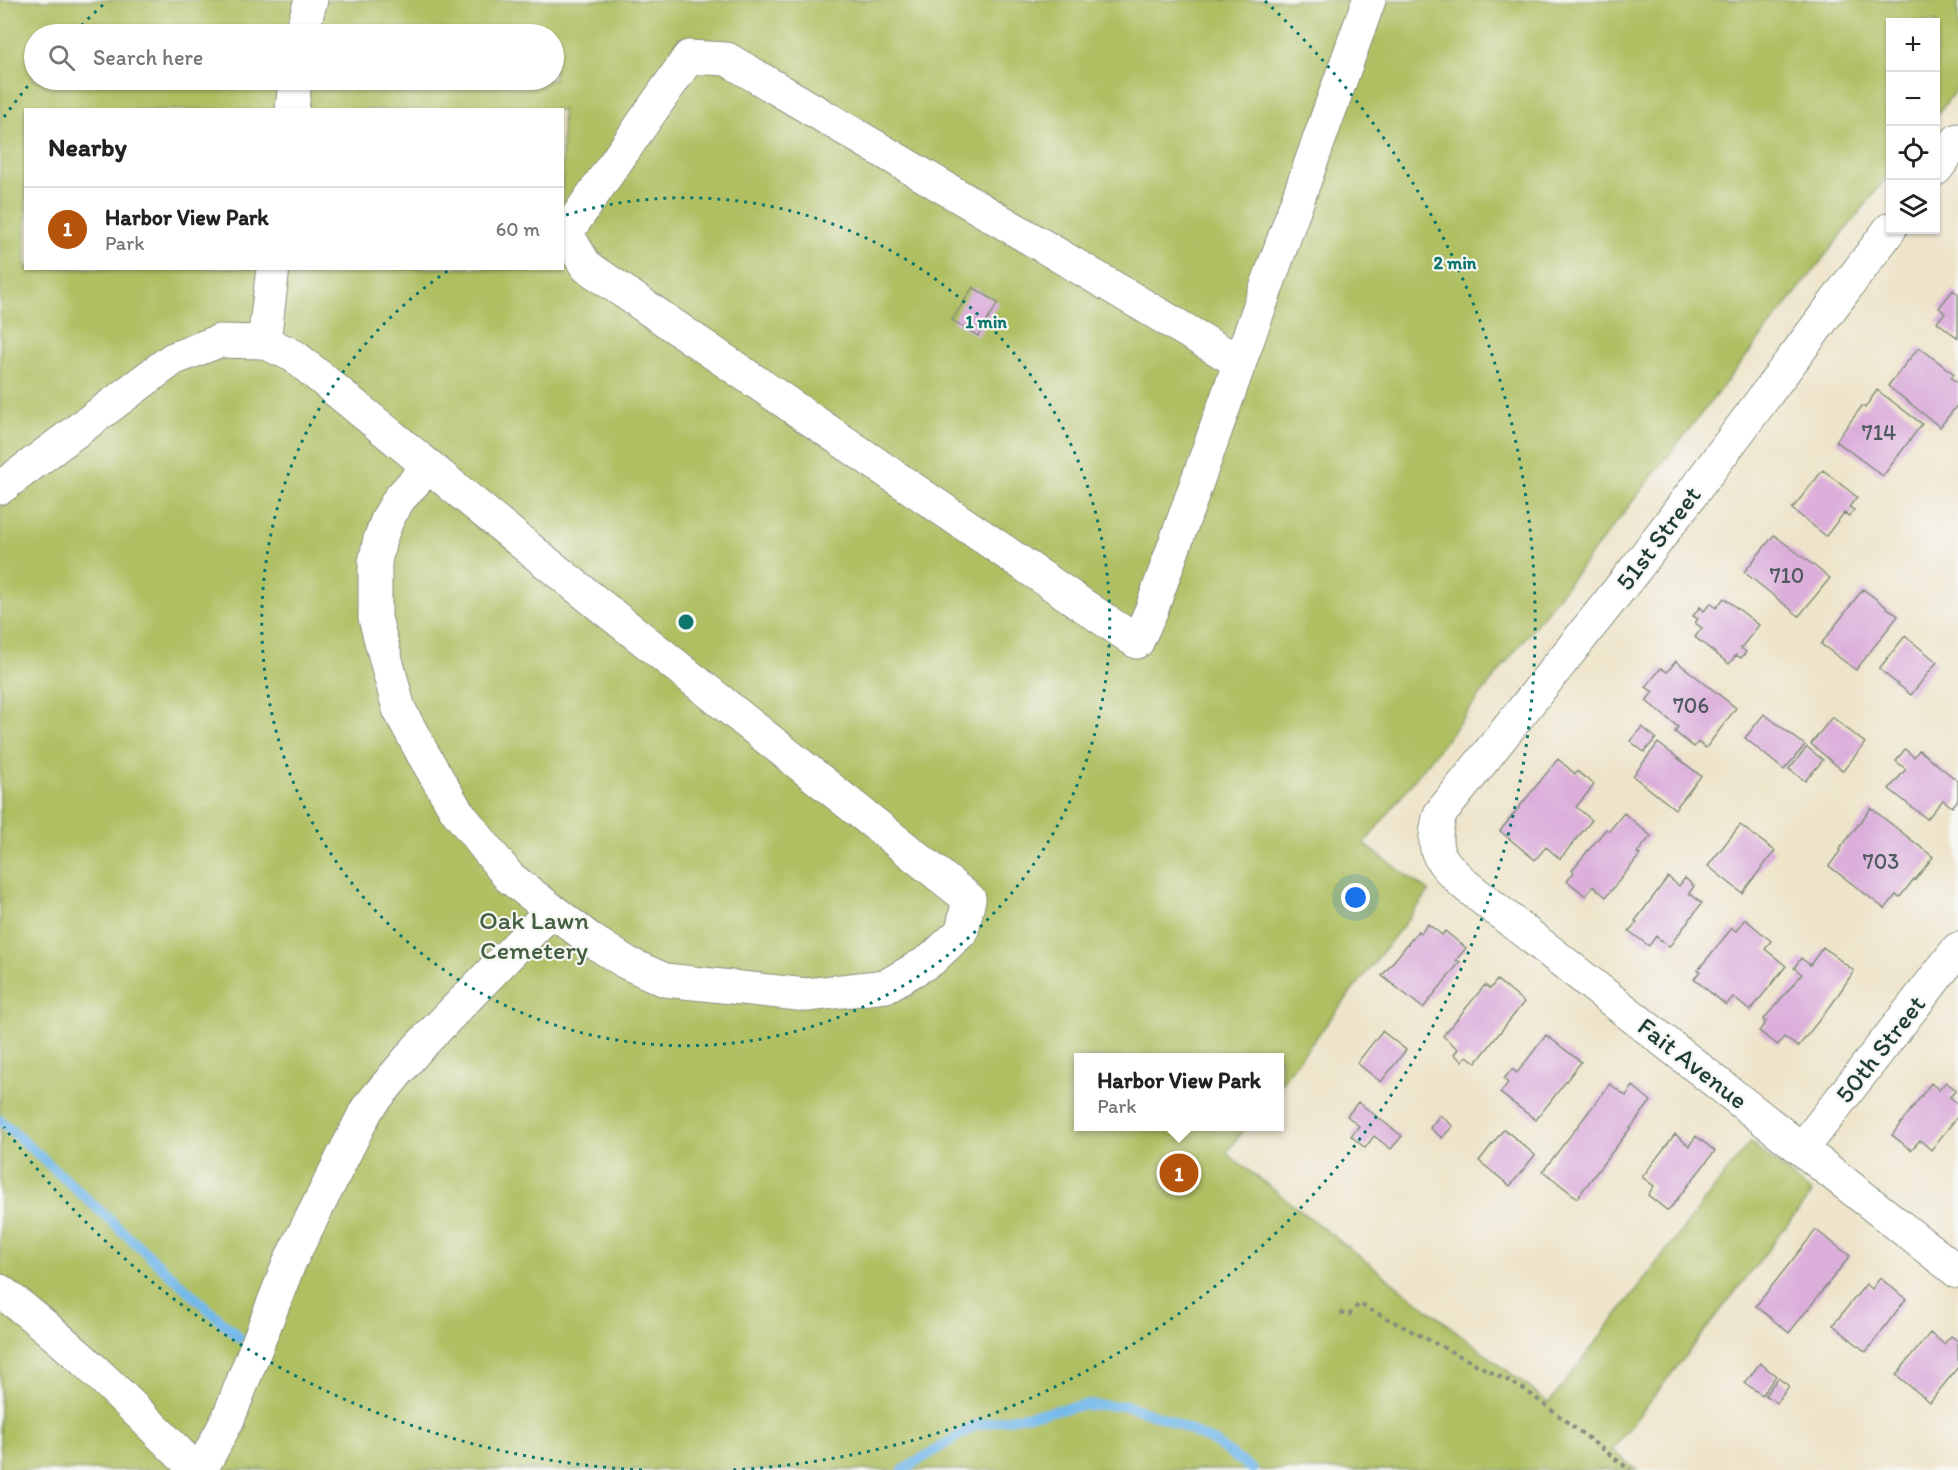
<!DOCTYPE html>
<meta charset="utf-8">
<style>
body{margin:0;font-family:Itim,sans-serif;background:#f2f2f2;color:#222}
.controls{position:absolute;right:18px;top:18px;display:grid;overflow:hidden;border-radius:0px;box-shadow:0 2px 4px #0004}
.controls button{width:54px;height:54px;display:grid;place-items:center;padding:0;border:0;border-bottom:2px solid #e0e0e0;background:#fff;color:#222;font:30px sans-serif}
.you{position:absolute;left:1356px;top:898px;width:21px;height:21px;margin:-15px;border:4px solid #fff;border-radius:50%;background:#1a73e8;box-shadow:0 0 0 9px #1a73e833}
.badge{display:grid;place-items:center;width:39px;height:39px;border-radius:50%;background:#b45309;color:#fff;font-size:20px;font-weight:700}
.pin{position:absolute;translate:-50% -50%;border:3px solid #fff;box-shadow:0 2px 6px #0006}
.popup{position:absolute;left:1074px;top:1053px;width:210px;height:78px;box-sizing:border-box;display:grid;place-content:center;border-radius:0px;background:#fff;filter:drop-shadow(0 2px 4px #0005);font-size:20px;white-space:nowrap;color:#767676}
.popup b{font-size:22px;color:#222}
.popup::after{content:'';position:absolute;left:50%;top:100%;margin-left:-12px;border:12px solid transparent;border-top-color:#fff}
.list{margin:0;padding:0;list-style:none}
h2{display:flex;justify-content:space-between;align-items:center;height:78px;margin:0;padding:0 24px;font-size:26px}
h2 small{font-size:20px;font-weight:400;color:#767676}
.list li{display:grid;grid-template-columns:39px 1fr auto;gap:18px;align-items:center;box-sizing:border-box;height:84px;padding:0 24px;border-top:2px solid #e0e0e0}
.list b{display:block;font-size:22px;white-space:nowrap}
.list p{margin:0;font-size:20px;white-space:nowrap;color:#767676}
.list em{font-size:20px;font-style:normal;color:#767676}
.icon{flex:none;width:33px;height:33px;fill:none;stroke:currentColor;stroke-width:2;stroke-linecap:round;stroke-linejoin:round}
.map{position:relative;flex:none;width:1958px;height:1470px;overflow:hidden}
.search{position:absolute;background:#fff;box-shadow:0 2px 4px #0004;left:24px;top:24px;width:540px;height:66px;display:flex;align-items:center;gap:15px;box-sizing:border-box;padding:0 21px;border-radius:33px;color:#767676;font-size:22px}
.panel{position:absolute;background:#fff;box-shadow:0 2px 4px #0004;left:24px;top:108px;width:540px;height:162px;border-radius:0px}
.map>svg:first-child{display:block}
</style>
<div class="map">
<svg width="1958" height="1470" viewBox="0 0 1958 1470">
<rect width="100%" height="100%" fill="#f6f6f2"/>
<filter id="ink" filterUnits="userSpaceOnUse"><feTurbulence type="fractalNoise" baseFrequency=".0167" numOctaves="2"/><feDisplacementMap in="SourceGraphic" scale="12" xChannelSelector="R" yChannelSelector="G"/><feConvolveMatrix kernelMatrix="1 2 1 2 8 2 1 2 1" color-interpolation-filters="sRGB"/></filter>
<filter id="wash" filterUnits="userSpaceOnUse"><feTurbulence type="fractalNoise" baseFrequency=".008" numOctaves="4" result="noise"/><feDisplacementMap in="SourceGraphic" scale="24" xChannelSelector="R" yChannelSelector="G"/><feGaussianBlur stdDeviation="1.35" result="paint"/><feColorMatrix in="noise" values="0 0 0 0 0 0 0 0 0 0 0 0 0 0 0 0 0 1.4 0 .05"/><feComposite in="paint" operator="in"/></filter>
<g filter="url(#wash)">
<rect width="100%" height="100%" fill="#eee4ca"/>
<path fill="#afbf62" stroke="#677e4b" stroke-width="1.5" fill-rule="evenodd" d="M0,0H1958V87L1936,116V22H1890V173L1364,844L1429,892L1280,1084V1058H1078V1126L1246,1127L1226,1153L1549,1403L1750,1142L1812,1193L1612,1450L1636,1470H0ZM34,34H554V80H34ZM26,110H562V268H26Z"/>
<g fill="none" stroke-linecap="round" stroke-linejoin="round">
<path stroke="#75b9eb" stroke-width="10" d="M0,1120L240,1338
M903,1470L976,1425L1084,1405L1128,1406L1167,1419L1214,1442L1253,1470"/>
</g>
<g id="blocks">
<path fill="#dcafdb" d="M973,287L998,303L978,336L952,320Z
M1953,290L1958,294V338L1937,322L1945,313L1939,308Z
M1919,347L1954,374L1951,378L1958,384V404L1940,427L1888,386Z
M1877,390L1922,424L1883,476L1836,441L1862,406L1865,408Z
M1823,470L1857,497L1849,507L1854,510L1849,516L1844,513L1826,536L1792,509Z
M1774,535L1830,578L1799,616L1744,572Z
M1863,589L1898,616L1856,670L1821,644Z
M1724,598L1759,625L1741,648L1746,652L1741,658L1736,655L1729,664L1695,637L1702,628L1695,623L1698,619L1693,616L1700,607L1704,611L1711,603L1716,608Z
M1905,636L1937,662L1911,695L1879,669Z
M1676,661L1736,708L1706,748L1698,742L1694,747L1675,732L1678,727L1646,701L1653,692L1646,687L1661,668L1667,672Z
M1764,714L1805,745L1784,770L1745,738Z
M1832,717L1865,743L1843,771L1811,744Z
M1642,727L1656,738L1644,752L1630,741Z
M1658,743L1701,776L1675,809L1633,776Z
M1807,747L1823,760L1805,781L1789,769Z
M1905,749L1914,757L1919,750L1958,781V800L1952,807L1943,800L1927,819L1889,789L1906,769L1896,761Z
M1558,759L1575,774L1577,771L1594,785L1576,807L1592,820L1560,859L1546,847L1535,860L1500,831Z
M1871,808L1933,857L1915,880L1914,879L1900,897L1896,895L1885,909L1829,866L1840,851L1839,850Z
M1624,813L1651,836L1637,853L1640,855L1606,897L1593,886L1586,896L1567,881L1574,872L1572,870L1606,829L1609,831Z
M1740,825L1775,851L1742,893L1708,866Z
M1668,877L1679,886L1685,878L1694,886L1689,893L1702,903L1669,947L1656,936L1649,946L1629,931L1637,922L1635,921Z
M1745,919L1771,941L1765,949L1786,966L1750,1011L1733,997L1726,1005L1694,979L1700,971L1698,970L1732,928L1736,931Z
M1428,924L1442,935L1445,931L1466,948L1456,960L1460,962L1423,1008L1382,976L1418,931L1421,933Z
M1823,947L1854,971L1832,1004L1798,1047L1784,1037L1778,1045L1759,1031L1766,1022L1763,1020L1802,974L1794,968L1801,958L1810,965Z
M1497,980L1524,1002L1476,1063L1467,1056L1462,1061L1454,1054L1458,1049L1443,1036L1485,985L1490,989Z
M1382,1031L1406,1050L1381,1082L1357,1063Z
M1546,1035L1581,1062L1536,1120L1500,1093L1508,1083L1504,1079L1512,1069L1517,1073Z
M1946,1082L1956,1090L1950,1097L1958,1104V1116L1931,1150L1920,1140L1911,1150L1892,1135L1931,1083L1939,1090Z
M1610,1084L1626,1096L1633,1086L1651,1101L1577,1198L1543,1171Z
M1358,1102L1402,1136L1391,1149L1374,1136L1365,1148L1351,1136L1359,1126L1347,1116Z
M1440,1115L1453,1126L1442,1138L1430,1128Z
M1504,1129L1535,1155L1510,1186L1479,1161Z
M1675,1134L1689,1146L1696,1136L1715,1151L1668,1211L1648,1195L1654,1186L1642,1177Z
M1816,1230L1850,1256L1789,1333L1756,1306Z
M1880,1278L1906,1299L1866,1352L1833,1325L1866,1284L1872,1289Z
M1930,1333L1944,1344L1951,1336L1958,1341V1367L1930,1402L1896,1375Z
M1760,1363L1776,1376L1762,1395L1745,1383Z
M1778,1378L1789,1386L1777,1403L1765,1395Z"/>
</g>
</g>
<g filter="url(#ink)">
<use href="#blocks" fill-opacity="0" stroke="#86907f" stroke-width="1.5"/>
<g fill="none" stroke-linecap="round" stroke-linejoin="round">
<g stroke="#86907f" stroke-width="35">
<path id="minor" d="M301,34L311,0
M292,110L295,80
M1936,169L1958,140
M1890,229L1637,567L1440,814C1430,852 1438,858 1464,884L1958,1272
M264,342L273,268
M1239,362L727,59L689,57L566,233L586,266L1137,642L1151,611L1369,0
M0,488L173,359L219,341L264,342L294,356L542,559L969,899L962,931L931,960L886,986L807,995L665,980L627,963L591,940L509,877L456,810L423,754L399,709L375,618V562L380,539L388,518L399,499L429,466
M1802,1149L1958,949
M0,1291C70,1342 135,1409 196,1470
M201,1470L228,1419L290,1261L367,1109L417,1049L551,911"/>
</g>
<path stroke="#86907f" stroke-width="4" stroke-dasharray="4.5 4.5" stroke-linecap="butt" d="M1340,1313L1349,1315L1359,1304L1524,1389L1630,1470"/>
<use href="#minor" stroke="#fff" stroke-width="33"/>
</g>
</g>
<g fill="none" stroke="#0f766e" stroke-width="3" stroke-dasharray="3 6">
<path d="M566 215A424 424 0 1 1 449 270"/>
<path d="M642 1470A849 849 0 0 1 4 1127M4 117A849 849 0 0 1 31 82M75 32A849 849 0 0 1 107 1M1265 1A849 849 0 0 1 730 1470"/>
</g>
<g text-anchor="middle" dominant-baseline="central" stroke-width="4.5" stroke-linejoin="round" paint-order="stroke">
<g font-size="22" fill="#4e5a5e">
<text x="1879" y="432">714</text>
<text x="1787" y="575">710</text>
<text x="1691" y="705">706</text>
<text x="1881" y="861">703</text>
</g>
<g font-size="26" fill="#1f3d34" stroke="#f6f6f2">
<text transform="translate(1658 538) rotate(-53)">51st Street</text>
<text transform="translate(1880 1049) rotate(-52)">50th Street</text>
<text transform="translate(1693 1063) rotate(38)">Fait Avenue</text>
</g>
<g font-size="26" fill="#435e40" stroke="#f6f6f2">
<text x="534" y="920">Oak Lawn<tspan x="534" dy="30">Cemetery</tspan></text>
</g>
</g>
<circle cx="686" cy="622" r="9" fill="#0f766e" stroke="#f6f6f2" stroke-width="3"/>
<g font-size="18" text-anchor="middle" font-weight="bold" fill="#0f766e" stroke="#f6f6f2" stroke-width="4.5" stroke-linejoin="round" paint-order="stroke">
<text x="1455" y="269">2 min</text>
<text x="986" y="328">1 min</text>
</g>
</svg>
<div class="controls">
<button>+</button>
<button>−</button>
<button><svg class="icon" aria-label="locate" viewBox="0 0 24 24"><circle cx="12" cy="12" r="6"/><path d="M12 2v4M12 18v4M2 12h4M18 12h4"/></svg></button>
<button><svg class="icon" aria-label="layers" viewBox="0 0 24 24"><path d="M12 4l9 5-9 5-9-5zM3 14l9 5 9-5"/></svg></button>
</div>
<div class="you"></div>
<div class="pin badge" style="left:1179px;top:1173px">1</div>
<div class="popup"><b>Harbor View Park</b>Park</div>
<div class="search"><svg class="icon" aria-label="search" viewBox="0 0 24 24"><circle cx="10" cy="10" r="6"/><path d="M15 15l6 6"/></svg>Search here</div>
<section class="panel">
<h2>Nearby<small></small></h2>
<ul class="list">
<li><span class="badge">1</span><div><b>Harbor View Park</b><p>Park</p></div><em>60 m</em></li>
</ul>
</section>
</div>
